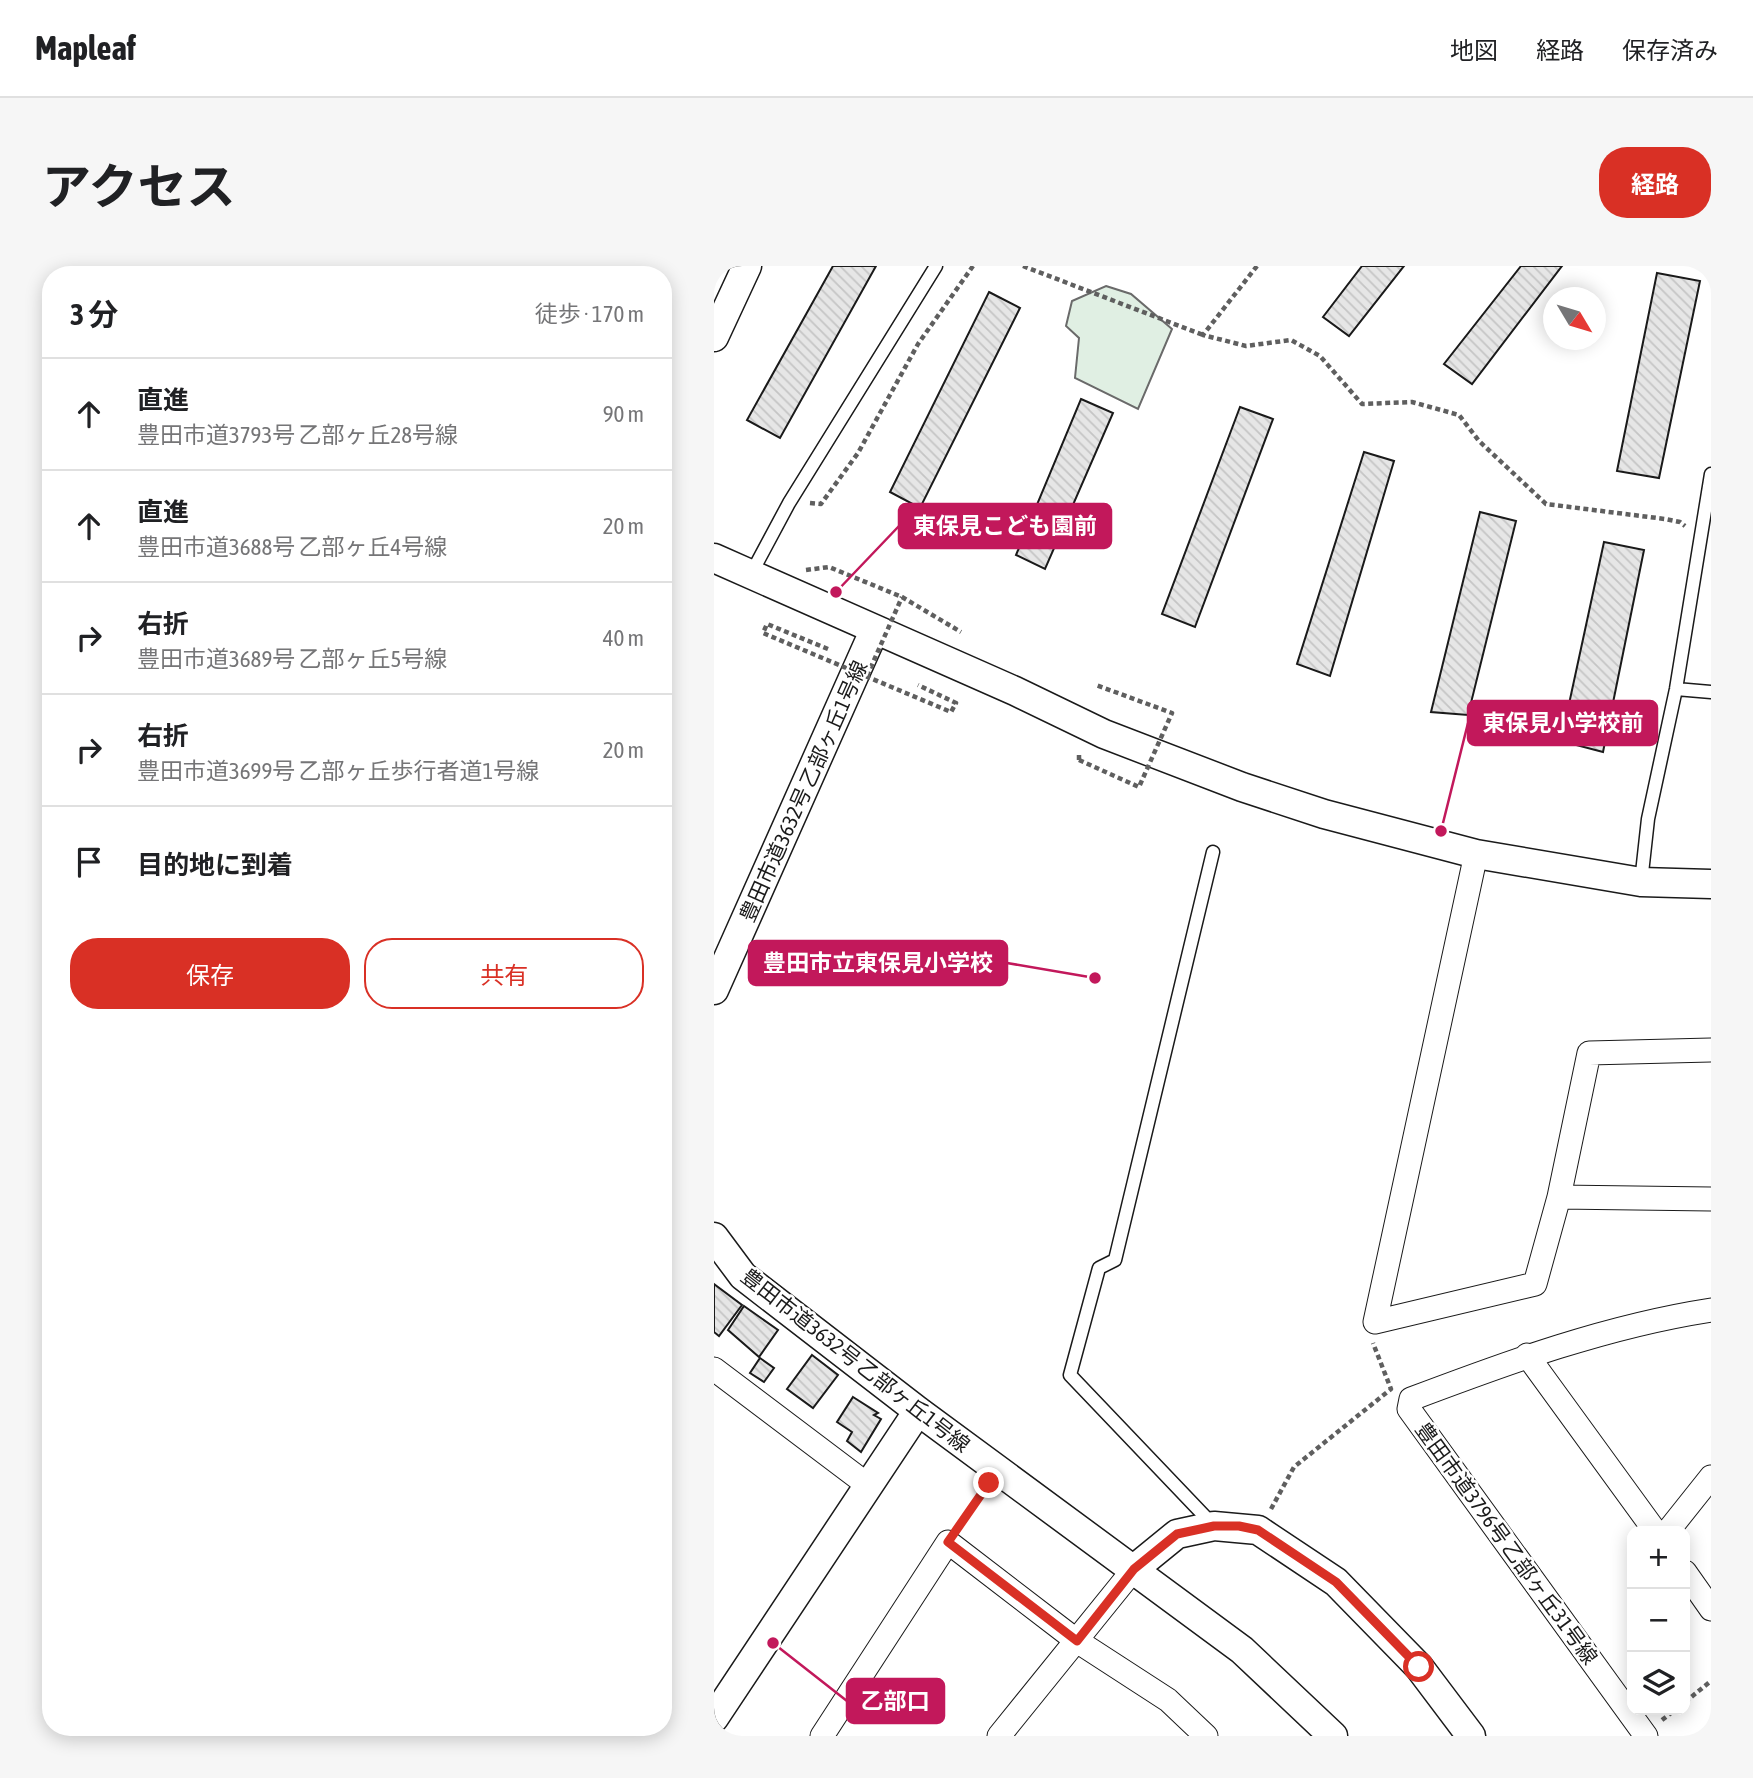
<!DOCTYPE html>
<html lang="ja">
<meta charset="utf-8">
<style>
body{margin:0;font-family:"Asap Condensed","Noto Sans JP",sans-serif;background:#f6f6f6;color:#202124}
.controls{position:absolute;right:21px;bottom:21px;display:grid;overflow:hidden;border-radius:14px;box-shadow:0 4px 18px #0003}
.controls button{width:63px;height:63px;display:grid;place-items:center;padding:0;border:0;border-bottom:2px solid #e0e0e0;background:#fff;color:#202124;font:35px sans-serif}
.compass{position:absolute;left:829px;top:21px;width:63px;height:63px;border-radius:50%;background:#fff;box-shadow:0 4px 18px #0003;rotate:128deg}
.stop{position:absolute;width:21px;height:21px;margin:-16px;border:5px solid #d93025;border-radius:50%;background:#fff}
.stop.end{background:#d93025;border-color:#fff;box-shadow:0 2px 7px #0008}
.list{margin:0;padding:0;list-style:none}
h2{display:flex;justify-content:space-between;align-items:center;height:91px;margin:0;padding:0 28px;font-size:30px}
h2 small{font-size:23px;font-weight:400;color:#757577}
.list li{display:grid;grid-template-columns:46px 1fr auto;gap:21px;align-items:center;box-sizing:border-box;height:112px;padding:0 28px;border-top:2px solid #e0e0e0}
.list b{display:block;font-size:26px;white-space:nowrap}
.list p{margin:0;font-size:23px;white-space:nowrap;color:#757577}
.list em{font-size:23px;font-style:normal;color:#757577}
.actions{display:flex;gap:14px;padding:21px 28px}
.actions a{flex:1;padding:16px 0;border:2px solid #d93025;border-radius:28px;text-align:center;font-size:24px;color:#d93025}
.actions .main{background:#d93025;color:#fff}
.icon{flex:none;width:38px;height:38px;fill:none;stroke:currentColor;stroke-width:2;stroke-linecap:round;stroke-linejoin:round}
.map{position:relative;flex:none;width:997px;height:1470px;overflow:hidden;border-radius:28px}
header{display:flex;align-items:center;gap:42px;box-sizing:border-box;height:98px;padding:0 35px;background:#fff;border-bottom:2px solid #e0e0e0}
header strong{font-size:33px}
nav{display:flex;gap:38px;margin-inline-start:auto;font-size:24px}
.intro{display:flex;align-items:center;justify-content:space-between;box-sizing:border-box;height:168px;padding:0 42px}
h1{margin:0;font-size:49px}
.button{padding:18px 32px;border-radius:28px;background:#d93025;color:#fff;font-size:24px;font-weight:700}
main{display:flex;gap:42px;padding:0 42px}
aside{flex:1;background:#fff;border-radius:28px;box-shadow:0 4px 18px #0003}
.map>svg:first-child{display:block}
</style>
<header>
<strong>Mapleaf</strong>
<nav><a>地図</a><a>経路</a><a>保存済み</a></nav>
</header>
<div class="intro"><h1>アクセス</h1><a class="button">経路</a></div>
<main>
<aside>
<h2>3 分<small>徒歩 · 170 m</small></h2>
<ul class="list">
<li><svg class="icon" aria-label="ahead" viewBox="0 0 24 24"><path d="M12 20V5M6 11l6-6 6 6"/></svg><div><b>直進</b><p>豊田市道3793号 乙部ヶ丘28号線</p></div><em>90 m</em></li>
<li><svg class="icon" aria-label="ahead" viewBox="0 0 24 24"><path d="M12 20V5M6 11l6-6 6 6"/></svg><div><b>直進</b><p>豊田市道3688号 乙部ヶ丘4号線</p></div><em>20 m</em></li>
<li><svg class="icon" aria-label="right" viewBox="0 0 24 24"><path d="M7 20v-9h11M14 6l5 5-5 5"/></svg><div><b>右折</b><p>豊田市道3689号 乙部ヶ丘5号線</p></div><em>40 m</em></li>
<li><svg class="icon" aria-label="right" viewBox="0 0 24 24"><path d="M7 20v-9h11M14 6l5 5-5 5"/></svg><div><b>右折</b><p>豊田市道3699号 乙部ヶ丘歩行者道1号線</p></div><em>20 m</em></li>
<li><svg class="icon" aria-label="arrive" viewBox="0 0 24 24"><path d="M6 21V4h12l-3 4 3 4H6"/></svg><div><b>目的地に到着</b></div></li>
</ul>
<div class="actions"><a class="main">保存</a><a>共有</a></div>
</aside>
<div class="map">
<svg width="997" height="1470" viewBox="0 0 997 1470">
<defs>
<pattern id="building-back-hatch" width="6" height="6" patternUnits="userSpaceOnUse" patternTransform="scale(1.75)"><rect width="6" height="6" fill="#e6e6e6"/><path d="M-1 5l2 2M0 0l6 6M5-1l2 2" fill="none" stroke="#c5c5c5"/></pattern>
</defs>
<rect width="100%" height="100%" fill="#fff"/>
<path fill="#e0efe3" stroke="#6a6a6a" stroke-width="2" d="M392,20L417,28L458,63L424,143L361,112L365,72L352,60L358,35Z"/>
<path fill="url(#building-back-hatch)" stroke="#1a1a1a" stroke-width="2" d="M119,0H162L66,172L33,154Z
M648,0H690L635,70L609,51Z
M807,0H848L758,118L730,98Z
M943,7L986,15L945,212L903,205Z
M275,26L306,42L206,242L176,226Z
M367,133L399,147L331,303L302,289Z
M526,141L559,153L481,361L448,348Z
M650,186L680,195L616,410L583,398Z
M766,246L802,255L754,449L717,446Z
M890,276L930,284L889,486L847,475Z
M0,1018L28,1039L5,1070L0,1066Z
M30,1040L64,1064L45,1091L14,1064Z
M98,1089L124,1109L99,1142L73,1123Z
M46,1092L60,1102L50,1116L36,1107Z
M139,1131L164,1147L160,1149L167,1153L147,1186L133,1175L138,1166L123,1156Z"/>
<g fill="none" stroke-linecap="round" stroke-linejoin="round">
<g stroke="#1a1a1a" stroke-width="15">
<path id="service" d="M37,308L75,237L222,0
M962,423L997,426
M499,586L401,994L385,1002L356,1109L500,1260
M927,616L934,553L962,423L997,208"/>
</g>
<g stroke="#1a1a1a" stroke-width="25">
<path id="minor" d="M762,588L661,1056L821,1018L845,931L875,787L997,784
M845,931L997,933
M813,1089L941,1265
M0,1103L155,1220
M954,1265L997,1211
M971,1306L997,1343
M108,1470L234,1276L363,1375L454,1434L492,1470
M285,1470L420,1303
M932,1470L695,1143L697,1133C795,1096 893,1060 997,1044"/>
</g>
<g stroke="#1a1a1a" stroke-width="31">
<path id="tertiary" d="M0,71L33,0
M0,292L301,425L390,468L528,521L610,548L762,588L927,616L997,618
M0,724L160,365
M0,971L29,1010L204,1145L528,1384L619,1470
M420,1303L463,1268L500,1260L544,1264L622,1316L705,1401L757,1470
M0,1452L204,1145"/>
</g>
<path stroke="#5f5f5f" stroke-width="4.5" stroke-dasharray="5 3.5" stroke-linecap="butt" d="M309,0L489,69
M543,0L489,69L532,80L577,74L606,90L648,138L698,136L745,149L765,175L832,238L951,253L966,256L971,260
M96,237L107,238L144,187L204,78L259,0
M92,304L115,301L188,331L247,366
M365,494V486
M557,1243L580,1201L677,1123L659,1077
M246,1258L269,1225
M971,1436L997,1415
M948,1454L961,1444"/>
<use href="#service" stroke="#fff" stroke-width="12"/>
<use href="#minor" stroke="#fff" stroke-width="23"/>
<use href="#tertiary" stroke="#fff" stroke-width="28"/>
<path stroke="#5f5f5f" stroke-width="4.5" stroke-dasharray="5 3.5" stroke-linecap="butt" d="M114,383L53,358L49,367L237,446L242,437L204,419
M153,410L188,331
M365,494L425,521L458,447L382,419"/>
</g>
<g fill="none" stroke-linecap="round" stroke-linejoin="round">
<path stroke="#d93025" stroke-width="9" d="M275,1217L234,1276L363,1375L420,1303L463,1268L500,1260H525L544,1264L622,1316L705,1401"/>
</g>
<g text-anchor="middle" dominant-baseline="central" stroke-width="5" stroke-linejoin="round" paint-order="stroke">
<g font-size="21" fill="#1a1a1a" stroke="#fff">
<text transform="translate(89 525) rotate(-66)">豊田市道3632号 乙部ヶ丘1号線</text>
<text transform="translate(142 1094) rotate(38)">豊田市道3632号 乙部ヶ丘1号線</text>
<text transform="translate(793 1277) rotate(54)">豊田市道3796号 乙部ヶ丘31号線</text>
</g>
</g>
<path fill="none" stroke="#c2185b" stroke-width="2.5" d="M122 326L185 260M727 565L754 457M381 712L293 697M59 1377L133 1435"/>
<g fill="#c2185b" stroke="#fff" stroke-width="2.5">
<circle cx="122" cy="326" r="7"/>
<circle cx="727" cy="565" r="7"/>
<circle cx="381" cy="712" r="7"/>
<circle cx="59" cy="1377" r="7"/>
</g>
<g fill="#c2185b" stroke="#c2185b" stroke-width="2.5">
<rect x="185" y="238" width="212" height="44" rx="7"/>
<rect x="754" y="435" width="189" height="44" rx="7"/>
<rect x="35" y="675" width="258" height="44" rx="7"/>
<rect x="133" y="1413" width="97" height="44" rx="7"/>
</g>
<g font-size="23" text-anchor="middle" font-weight="bold" fill="#fff">
<text x="291" y="268">東保見こども園前</text>
<text x="849" y="465">東保見小学校前</text>
<text x="164" y="705">豊田市立東保見小学校</text>
<text x="181" y="1443">乙部口</text>
</g>
</svg>
<div class="controls">
<button>+</button>
<button>−</button>
<button><svg class="icon" aria-label="layers" viewBox="0 0 24 24"><path d="M12 4l9 5-9 5-9-5zM3 14l9 5 9-5"/></svg></button>
</div>
<svg class="compass" viewBox="-18 -18 36 36"><path d="M0-13l5 13h-10z" fill="#e53935"/><path d="M0 13l5-13h-10z" fill="#757577"/></svg>
<div class="stop" style="left:705px;top:1401px"></div>
<div class="stop end" style="left:275px;top:1217px"></div>
</div>
</main>
